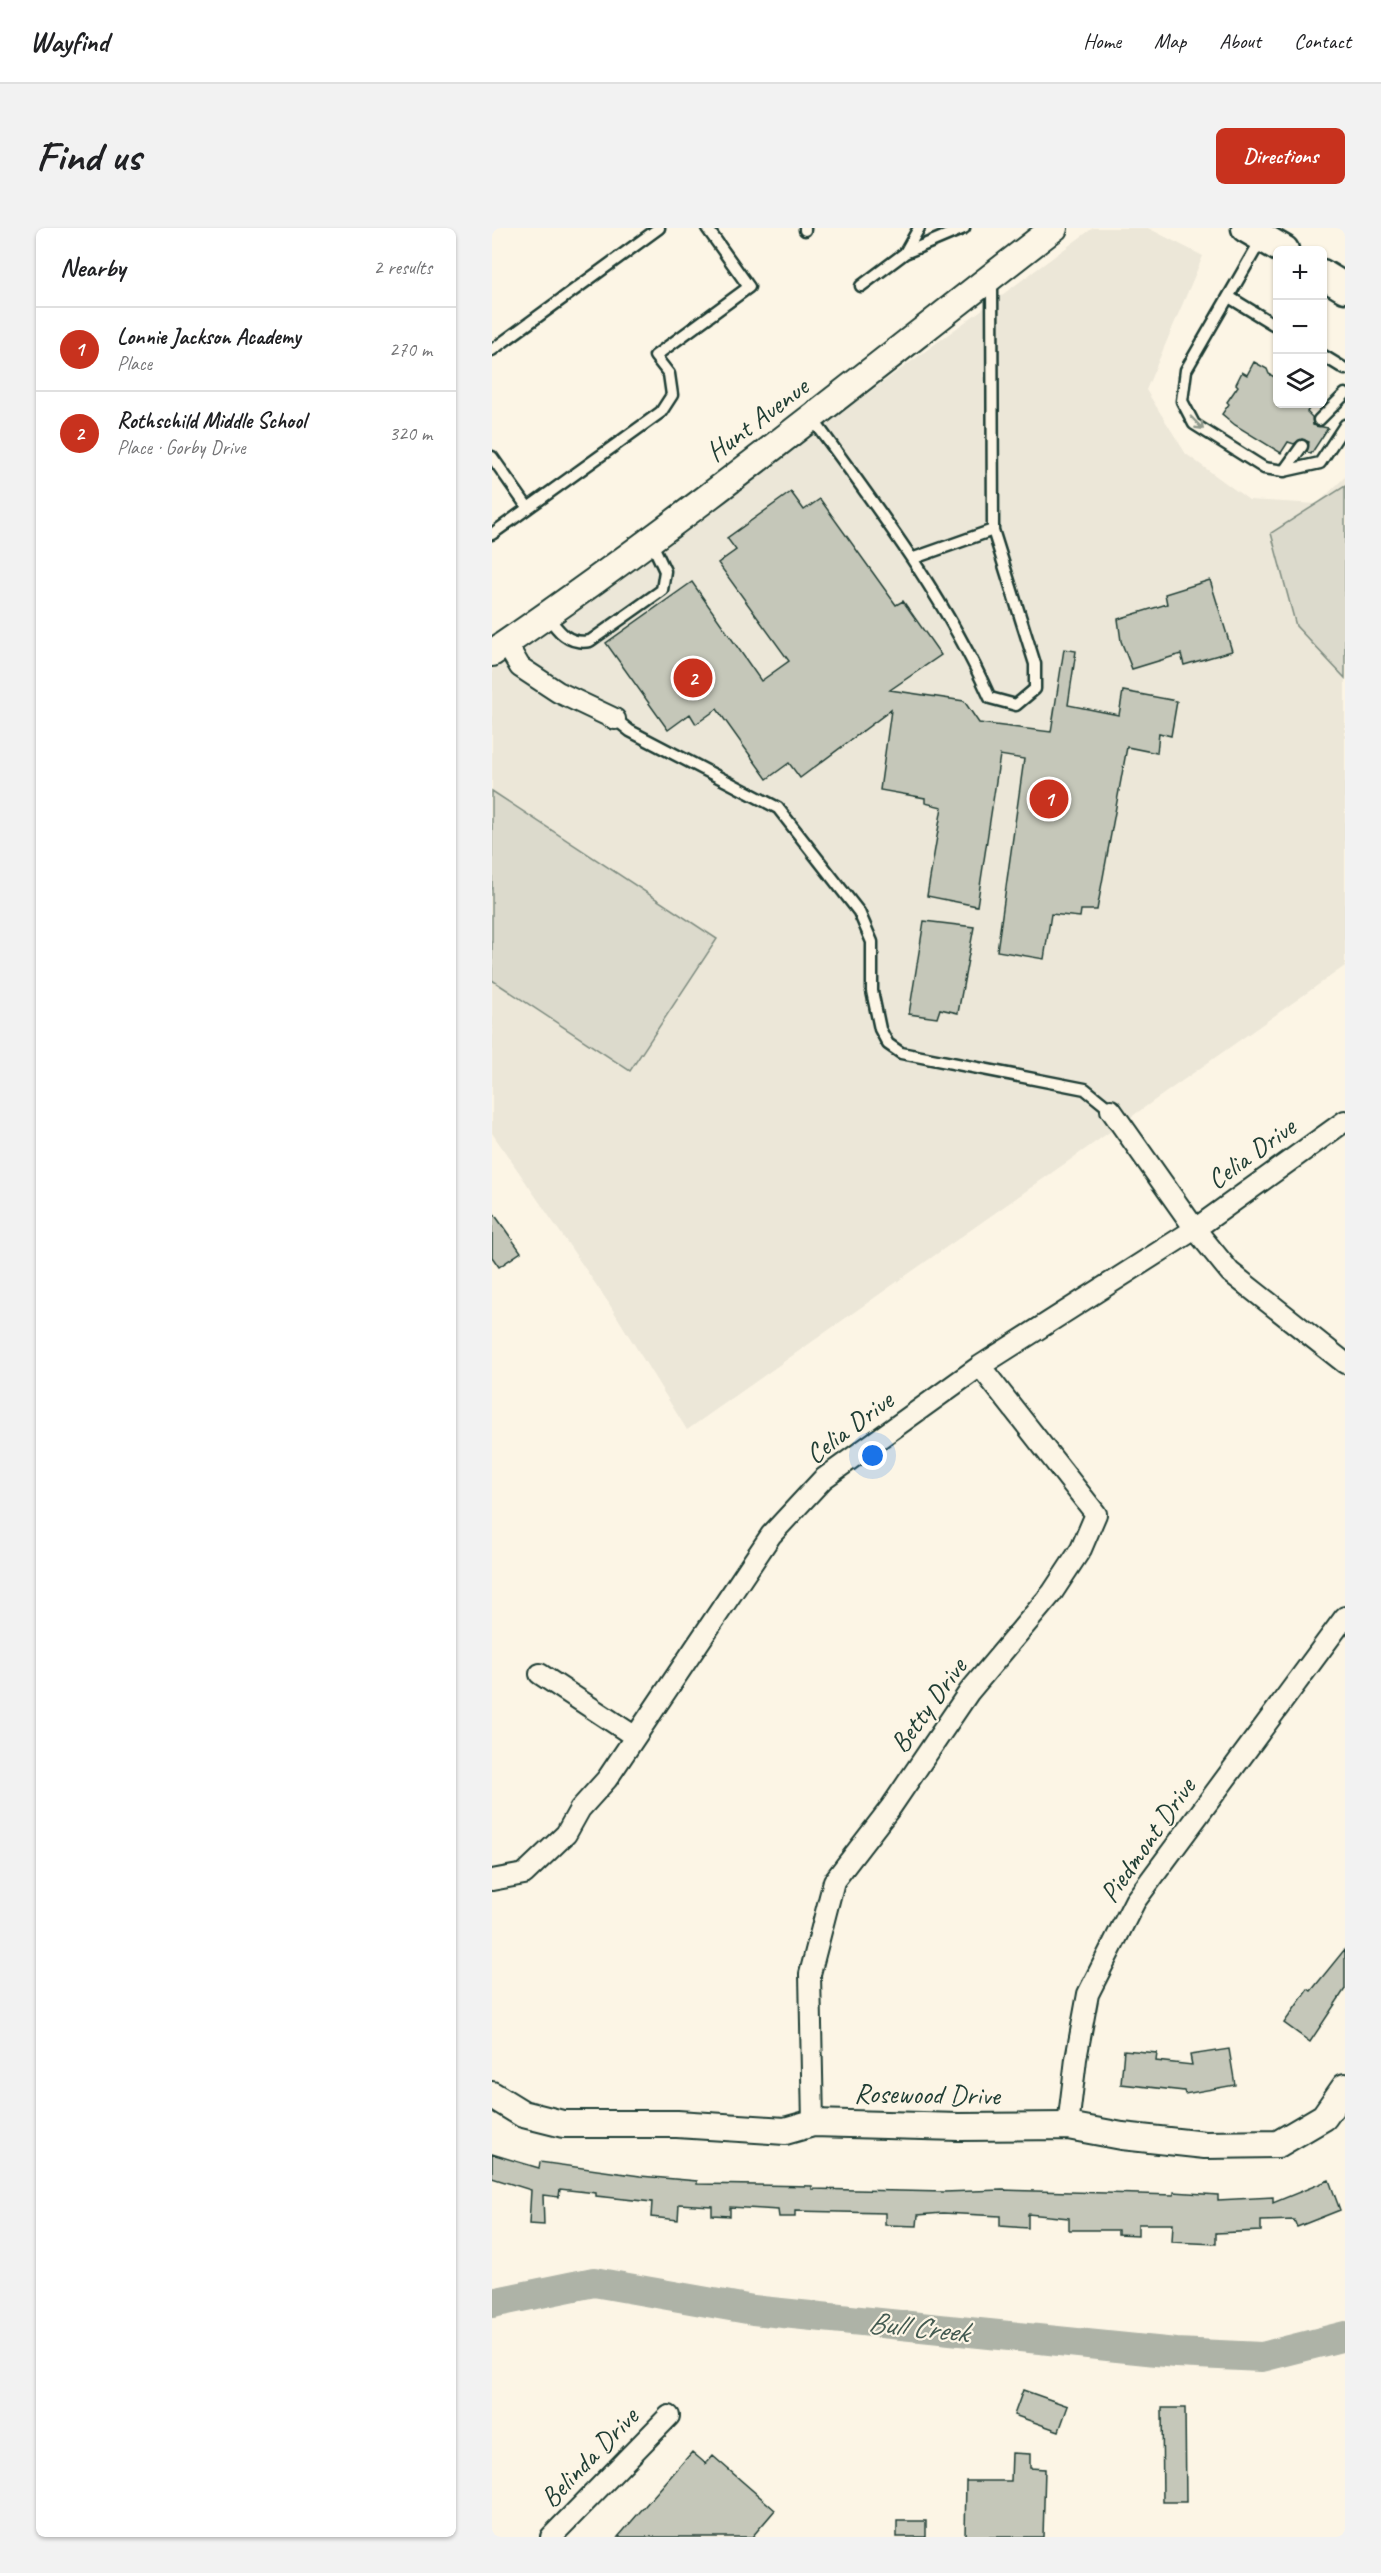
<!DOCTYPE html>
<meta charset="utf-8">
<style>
body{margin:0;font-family:Caveat,sans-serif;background:#f2f2f2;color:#202124}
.controls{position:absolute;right:18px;top:18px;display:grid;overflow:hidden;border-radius:9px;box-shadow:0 2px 4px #0004}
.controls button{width:54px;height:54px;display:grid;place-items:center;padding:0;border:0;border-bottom:2px solid #e0e0e0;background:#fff;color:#202124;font:30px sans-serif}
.you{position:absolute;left:381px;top:1228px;width:21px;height:21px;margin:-15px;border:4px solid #fff;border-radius:50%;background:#1a73e8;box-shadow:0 0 0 9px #1a73e833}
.badge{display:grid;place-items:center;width:39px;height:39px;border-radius:50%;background:#c8321e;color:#fff;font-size:20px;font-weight:700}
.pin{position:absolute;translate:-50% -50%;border:3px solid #fff;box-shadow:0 2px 6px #0006}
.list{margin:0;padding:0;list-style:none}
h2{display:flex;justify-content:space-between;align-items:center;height:78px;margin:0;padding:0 24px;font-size:26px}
h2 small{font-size:20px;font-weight:400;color:#757577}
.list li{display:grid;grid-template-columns:39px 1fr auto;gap:18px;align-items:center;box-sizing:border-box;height:84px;padding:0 24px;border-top:2px solid #e0e0e0}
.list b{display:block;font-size:22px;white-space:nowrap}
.list p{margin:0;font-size:20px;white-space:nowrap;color:#757577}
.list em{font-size:20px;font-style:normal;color:#757577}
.icon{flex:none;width:33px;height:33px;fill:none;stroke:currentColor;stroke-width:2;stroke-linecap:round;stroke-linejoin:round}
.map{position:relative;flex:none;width:853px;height:2309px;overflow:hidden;border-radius:9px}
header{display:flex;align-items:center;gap:36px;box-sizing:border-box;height:84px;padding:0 30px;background:#fff;border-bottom:2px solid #e0e0e0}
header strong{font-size:28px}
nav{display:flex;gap:33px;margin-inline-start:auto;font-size:21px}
.intro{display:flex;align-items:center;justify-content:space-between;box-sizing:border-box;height:144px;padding:0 36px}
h1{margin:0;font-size:42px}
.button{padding:15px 27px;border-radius:9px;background:#c8321e;color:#fff;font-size:21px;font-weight:700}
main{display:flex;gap:36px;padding:0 36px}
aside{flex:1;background:#fff;border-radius:9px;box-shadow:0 2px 4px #0004}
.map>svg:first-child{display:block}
</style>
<header>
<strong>Wayfind</strong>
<nav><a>Home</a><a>Map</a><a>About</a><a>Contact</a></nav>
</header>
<div class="intro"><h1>Find us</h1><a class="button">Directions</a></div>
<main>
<aside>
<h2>Nearby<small>2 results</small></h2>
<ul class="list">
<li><span class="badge">1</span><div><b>Lonnie Jackson Academy</b><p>Place</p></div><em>270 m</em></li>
<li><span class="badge">2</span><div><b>Rothschild Middle School</b><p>Place · Gorby Drive</p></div><em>320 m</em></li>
</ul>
</aside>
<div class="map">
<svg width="853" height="2309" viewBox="0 0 853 2309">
<rect width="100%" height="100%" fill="#fcf5e5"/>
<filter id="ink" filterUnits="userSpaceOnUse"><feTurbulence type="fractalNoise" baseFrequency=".0167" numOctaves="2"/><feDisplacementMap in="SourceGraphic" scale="12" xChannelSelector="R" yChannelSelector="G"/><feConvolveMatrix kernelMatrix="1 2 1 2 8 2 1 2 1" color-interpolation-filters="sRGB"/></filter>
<g filter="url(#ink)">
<path fill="#ece7d8" d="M601,0H656L711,28L654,162L694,226L757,272L825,276L853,249V738L195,1202L116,1074L0,905V441Z"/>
<path fill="#dcdacc" stroke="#7e8c80" stroke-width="1.5" d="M853,258V450L804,398L779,305Z
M0,563L225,711L138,843L0,752Z"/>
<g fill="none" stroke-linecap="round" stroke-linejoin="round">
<path stroke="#aeb3a7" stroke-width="30" d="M0,2075L102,2054L261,2082L684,2125L770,2129L853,2108"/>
</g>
<path fill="#c5c7b9" stroke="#1f3d34" stroke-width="1.5" d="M762,134L775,141L777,146L786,151V176H820L815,184L820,189L821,197L836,200L819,226L815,224L817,214L810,211L802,216L796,214L789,225L743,197L730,186L737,176L735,174L746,158L744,156L750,144L755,147Z
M299,264L312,282L328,271L404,377L411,373L449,427L398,462L472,473L487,495L559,504L572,421L584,423L576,477L627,487L631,463L685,473L679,508L667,505L665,525L635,519L605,682H589L588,689L559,686L552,731L505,723L532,531L508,527L485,678L435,668L450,579L433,575V570L388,562L399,482L308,550L297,535L275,551L225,481L204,496L198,486L176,502L114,415L200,354L269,453L297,433L226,335L244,322L235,310Z
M718,352L740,423L692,437L689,426L640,441L629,413L626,391L675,376L673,366Z
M432,693L482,699L466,785L448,781L445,790L417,786Z
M0,983L29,1024L7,1039L0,1029Z
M853,1721V1761L818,1814L792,1795L816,1761L819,1763Z
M737,1821L743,1857L693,1866L692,1863L629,1856L632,1822L665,1825L664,1833L700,1837L698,1827Z
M0,1926L47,1940L48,1934L148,1948L205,1953V1956L320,1958V1961L452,1964L510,1962L682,1967V1964L726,1967V1972L781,1969V1975L837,1952L848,1982L805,1999L802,1992L769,1993V2003L724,2005V2016L680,2014L681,1996H646V2007L626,2006V2002H577V1990L536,1986V2000L508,1998V1988L451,1985L426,1987L425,1998L393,1997V1985L303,1983V1989H287L286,1982L238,1979V1988L220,1987V1978L187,1976L186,1992L159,1989L160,1974L104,1968V1965L68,1961L67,1969L51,1967L52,1997L37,1996L39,1962L0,1950Z
M531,2162L576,2178L567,2203L522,2187Z
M670,2180H693L694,2274H671Z
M200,2224L214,2236L221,2228L283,2282L260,2309H126Z
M520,2225L538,2226V2240L553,2241L551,2309H473L474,2253H519Z
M405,2293H434V2309H405Z"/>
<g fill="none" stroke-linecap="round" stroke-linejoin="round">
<g stroke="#1f3d34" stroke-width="15">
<path id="service" d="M313,2V0
M769,12L694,142L690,173L702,196L772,240L792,243L828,235L853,197
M413,25L472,0
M369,58L413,25L427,0
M737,69L786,99
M0,122L167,0
M830,127L853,141
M320,190C386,281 452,367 498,470L524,477L543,461V436L501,302L500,51
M827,192L853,166
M0,229L36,280L169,184L180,167L177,146L163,128L257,59L215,0
M792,243L810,218
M0,306L36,280
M422,330L501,302
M54,386C66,403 76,417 98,413L170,362L173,343L158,311
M123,491L138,503L286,580L367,684L380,714V763L388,801L396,816L409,825L593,861L619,882"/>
</g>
<g stroke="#1f3d34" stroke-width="24">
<path id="minor" d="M14,415L28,439L66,464L123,491
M619,882L703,1001L738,1044L853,1135
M48,1446L142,1508
M0,1652L32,1646L74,1606L88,1581L115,1551L279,1307L331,1251L488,1138L703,1001L853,893
M321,1895L318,1746L342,1653L399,1579L477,1464L560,1365L589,1321L604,1286L488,1138
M576,1898L584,1831L596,1766L643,1673L853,1389
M59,2309L177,2188"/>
</g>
<g stroke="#1f3d34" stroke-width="30">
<path id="tertiary" d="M0,425C194,293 377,143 562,0
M0,1867L31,1886L71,1896H185L293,1903L321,1895L467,1899L576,1898L630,1908L713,1917L786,1916L832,1889L853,1859"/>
</g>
<g stroke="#1f3d34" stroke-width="33">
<path id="secondary" d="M754,0L792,22
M830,46L853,60"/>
</g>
<use href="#service" stroke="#fcf5e5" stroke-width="10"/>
<use href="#minor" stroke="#fcf5e5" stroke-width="20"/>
<use href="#tertiary" stroke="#fcf5e5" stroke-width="26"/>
<use href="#secondary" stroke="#fcf5e5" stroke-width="28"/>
</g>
<defs><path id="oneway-shaft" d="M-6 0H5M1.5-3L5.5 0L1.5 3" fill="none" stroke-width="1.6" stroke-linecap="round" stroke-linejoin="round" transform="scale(1.5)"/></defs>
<use stroke="#8e998c" href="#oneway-shaft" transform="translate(705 195) rotate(46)"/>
</g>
<g text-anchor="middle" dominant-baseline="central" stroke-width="4.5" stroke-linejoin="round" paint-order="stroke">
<g font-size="28" fill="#1f3d34" stroke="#fcf5e5">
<text transform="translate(265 191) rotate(-37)">Hunt Avenue</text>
<text transform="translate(759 925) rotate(-36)">Celia Drive</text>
<text transform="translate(357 1199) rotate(-37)">Celia Drive</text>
<text transform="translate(436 1477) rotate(-54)">Betty Drive</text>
<text transform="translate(655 1612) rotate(-55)">Piedmont Drive</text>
<text transform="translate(435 1866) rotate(1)">Rosewood Drive</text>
<text transform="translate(97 2229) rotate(-46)">Belinda Drive</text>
</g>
<g font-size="30" font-style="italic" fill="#435a51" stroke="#fcf5e5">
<text transform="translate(426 2099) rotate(6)">Bull Creek</text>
</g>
</g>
</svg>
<div class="controls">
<button>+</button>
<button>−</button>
<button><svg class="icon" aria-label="layers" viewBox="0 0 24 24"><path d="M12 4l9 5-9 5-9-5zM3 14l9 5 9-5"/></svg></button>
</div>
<div class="you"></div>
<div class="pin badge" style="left:557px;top:571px">1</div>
<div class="pin badge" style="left:201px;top:450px">2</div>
</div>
</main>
